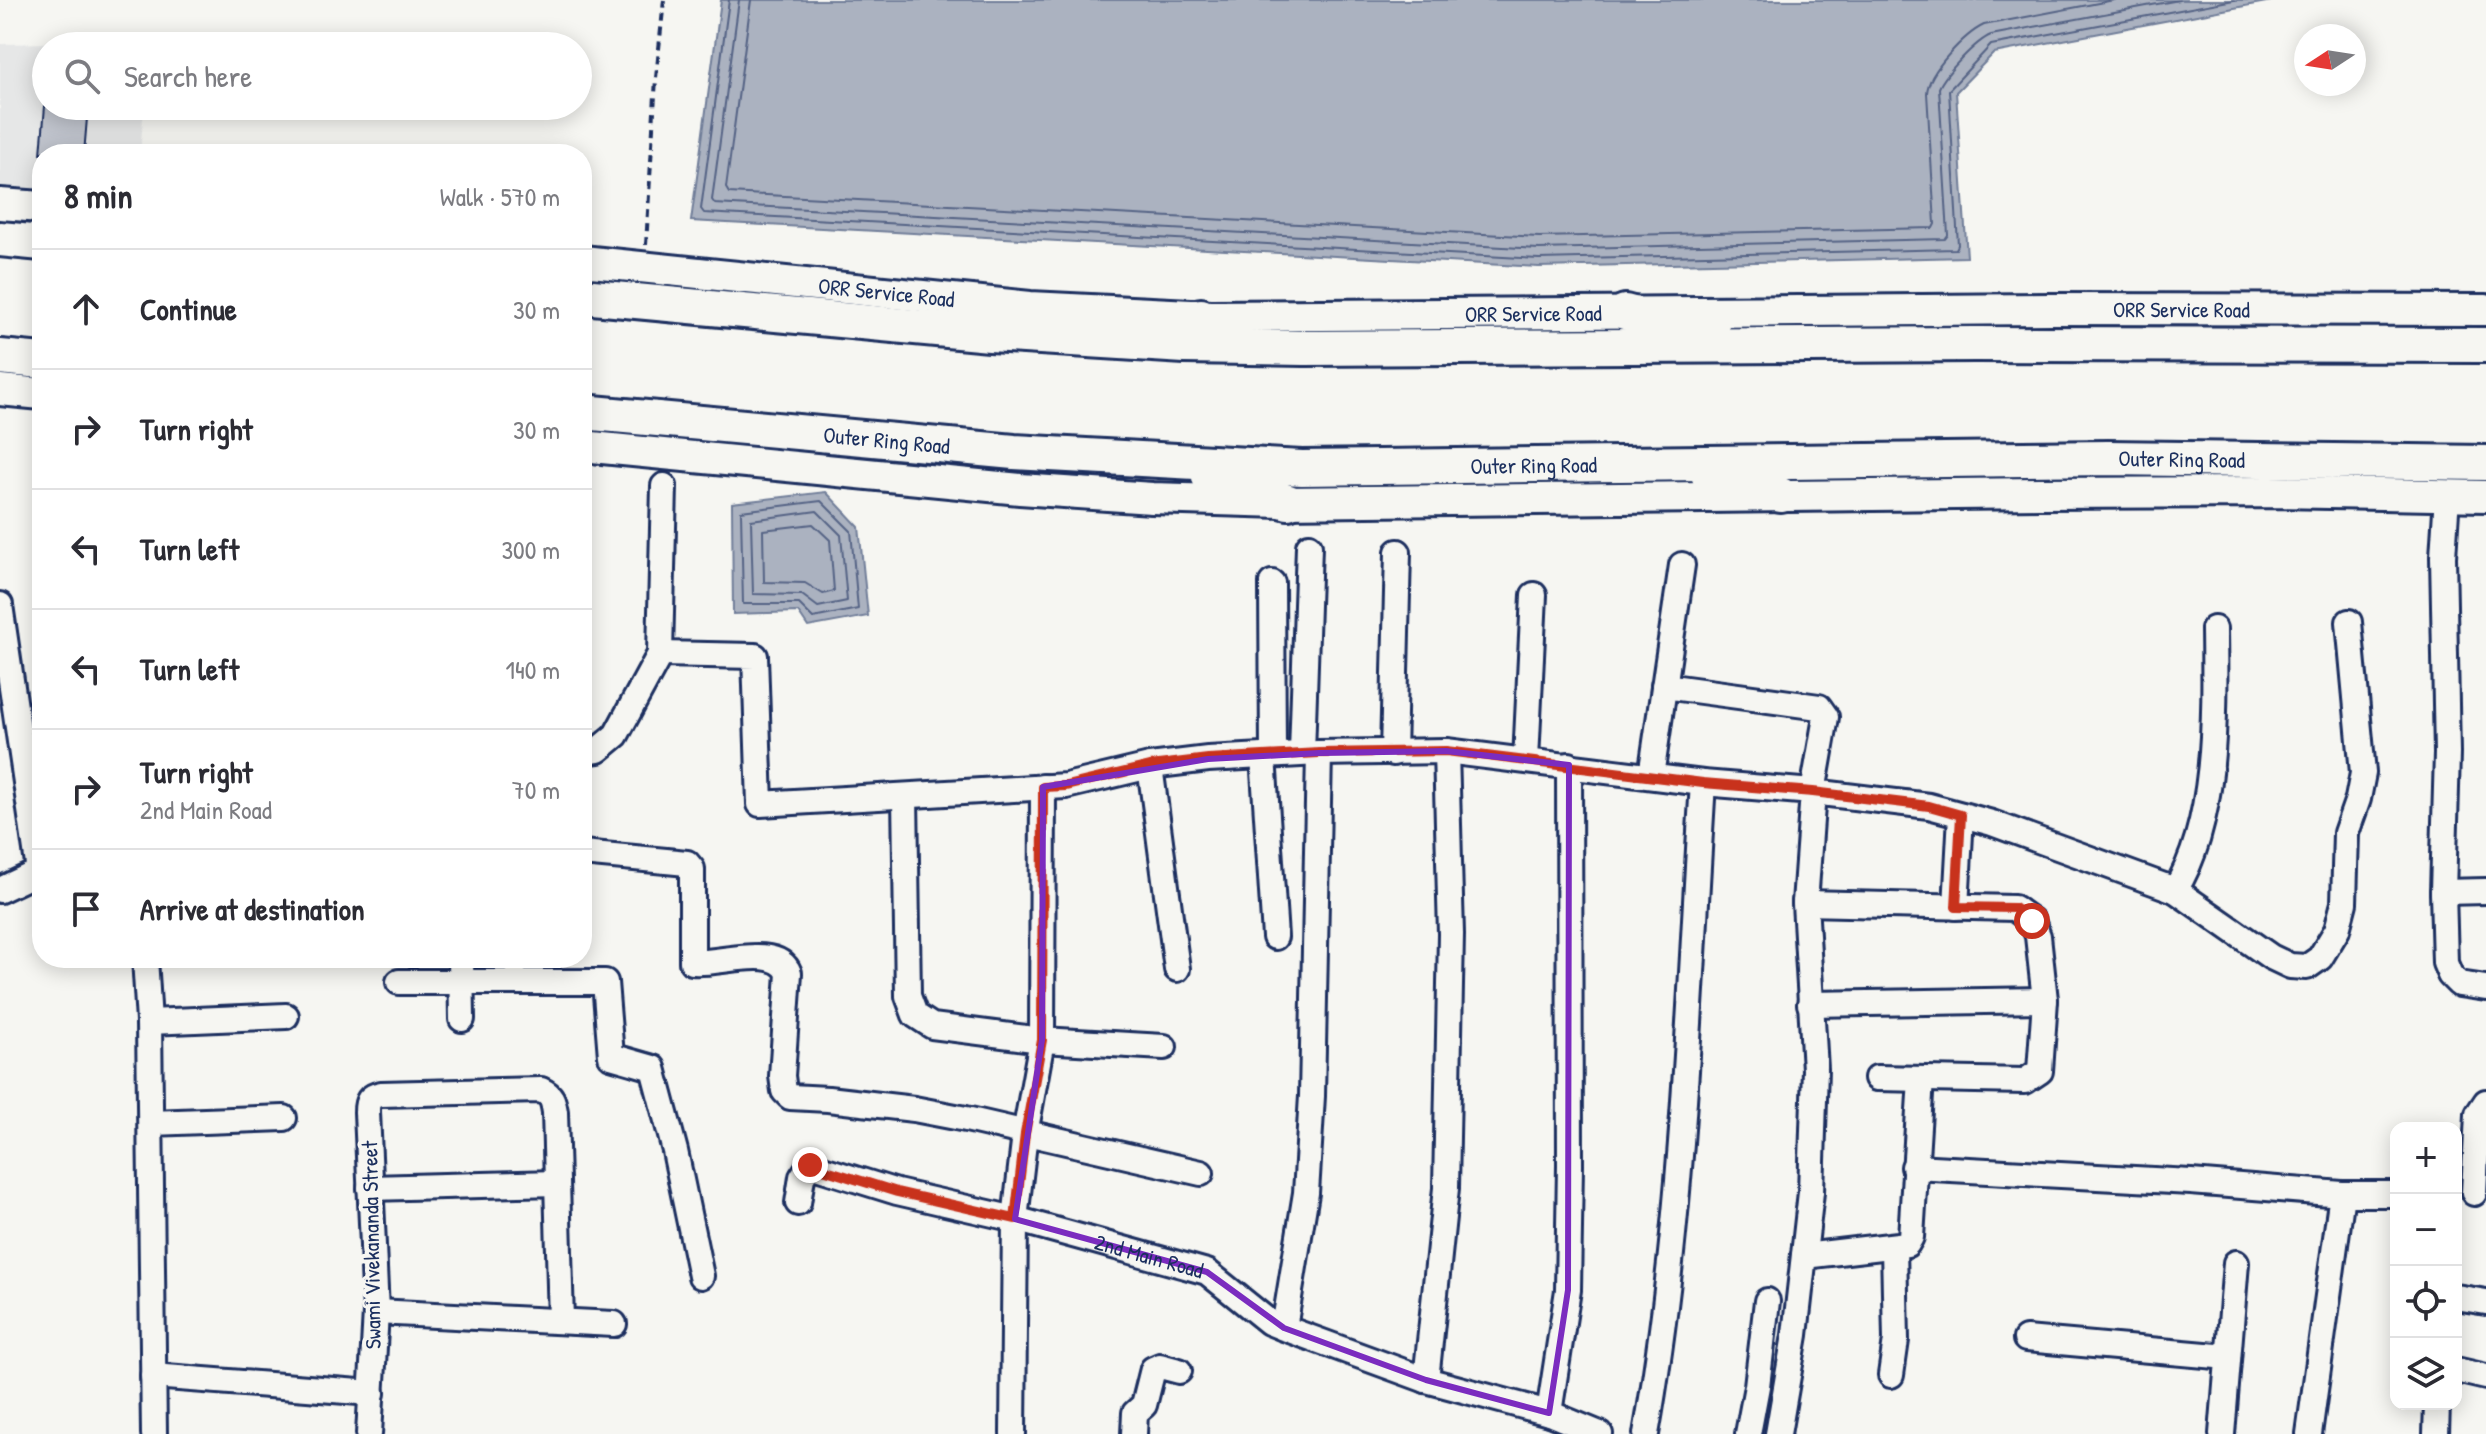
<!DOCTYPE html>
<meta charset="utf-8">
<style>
body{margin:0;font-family:"Patrick Hand",sans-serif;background:#f2f2f3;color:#2b2b33}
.controls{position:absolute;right:24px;bottom:24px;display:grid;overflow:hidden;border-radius:16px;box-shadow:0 4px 20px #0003}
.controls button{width:72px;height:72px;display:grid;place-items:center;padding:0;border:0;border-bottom:2px solid #e1e1e2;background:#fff;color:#2b2b33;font:40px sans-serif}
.compass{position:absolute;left:2294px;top:24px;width:72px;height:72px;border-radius:50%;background:#fff;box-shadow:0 4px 20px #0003;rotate:258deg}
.stop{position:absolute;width:24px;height:24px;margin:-18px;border:6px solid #c8321e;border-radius:50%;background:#fff}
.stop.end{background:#c8321e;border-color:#fff;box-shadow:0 2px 8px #0008}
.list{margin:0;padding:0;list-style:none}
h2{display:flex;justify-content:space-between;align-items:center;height:104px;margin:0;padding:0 32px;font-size:34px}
h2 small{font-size:26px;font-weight:400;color:#7c7c81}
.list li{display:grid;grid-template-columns:52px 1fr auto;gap:24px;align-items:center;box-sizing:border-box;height:120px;padding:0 32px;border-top:2px solid #e1e1e2}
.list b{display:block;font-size:30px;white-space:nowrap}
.list p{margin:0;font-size:26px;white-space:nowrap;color:#7c7c81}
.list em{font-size:26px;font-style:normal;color:#7c7c81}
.icon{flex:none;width:44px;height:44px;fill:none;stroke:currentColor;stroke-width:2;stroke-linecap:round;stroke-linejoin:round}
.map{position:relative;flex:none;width:2486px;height:1434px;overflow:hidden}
.search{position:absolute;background:#fff;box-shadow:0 4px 20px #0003;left:32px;top:32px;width:560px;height:88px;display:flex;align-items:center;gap:20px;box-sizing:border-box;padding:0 28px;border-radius:44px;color:#7c7c81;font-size:30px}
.panel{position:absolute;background:#fff;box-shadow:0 4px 20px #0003;left:32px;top:144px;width:560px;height:824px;border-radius:32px}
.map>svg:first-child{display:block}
</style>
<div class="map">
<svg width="2486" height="1434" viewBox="0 0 2486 1434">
<rect width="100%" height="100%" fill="#f6f6f2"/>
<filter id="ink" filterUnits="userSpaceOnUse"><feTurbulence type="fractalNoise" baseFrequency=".0125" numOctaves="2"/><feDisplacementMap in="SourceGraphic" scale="16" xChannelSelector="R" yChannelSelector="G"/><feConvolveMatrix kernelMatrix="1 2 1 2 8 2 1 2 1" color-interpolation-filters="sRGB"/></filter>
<g filter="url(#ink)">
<path fill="#e6e7e7" d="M105,42L142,46H46V106H144L140,154H42V194L0,190V44Z"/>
<path fill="#abb2c0" stroke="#717e99" stroke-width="2" d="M721,0H2277L1994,53L1956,92L1967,257L1539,267L691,221Z
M826,492L859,527L868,616L808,627L798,612L733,614L732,503Z"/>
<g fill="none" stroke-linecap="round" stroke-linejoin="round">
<path stroke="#556385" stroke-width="2" d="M729,0L701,209L704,213L1539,259L1956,249L1958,245L1949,90L1991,45L2234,0
M739,0L712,200L715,204L1539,249L1945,239L1948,235L1939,88C1945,74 1976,41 1991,35L2179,0
M751,0L726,188L729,193L1539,237L1933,228L1935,224L1927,93C1928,72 1965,34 1984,25L2114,0
M821,501L851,531L858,609L813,618L799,604H743L741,511Z
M817,511L841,535L847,601L818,607L802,595L753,594L751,520Z
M813,524L830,540L834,591L823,594L805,583L764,582L763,530Z"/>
</g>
<path fill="#c0c4cd" stroke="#1b2f5e" stroke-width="2" d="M45,106H88L84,154H41Z"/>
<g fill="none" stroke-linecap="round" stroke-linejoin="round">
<g stroke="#1b2f5e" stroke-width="30">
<g id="minor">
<path d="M2447,495L2443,557L2447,753L2443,892L2445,963L2450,975L2459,984L2486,988"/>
<path d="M1272,583L1273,755"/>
<path d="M0,605L39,871"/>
<path d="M660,654L755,656L760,804L1066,786L1150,766L1208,759L1319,753L1446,751L1703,783L1813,792L1805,903L1815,1069L1811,1192L1795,1335L1778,1434"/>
<path d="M1664,686L1819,707L1826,717L1813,792L1929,806L1992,823L2175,890L2271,957L2290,966L2307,967L2320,958L2337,930L2344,903L2346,833L2358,799L2363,773L2349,622"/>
<path d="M582,752L598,750L616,735L660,654L664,486"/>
<path d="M1302,753L1309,546"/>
<path d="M1393,753L1398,552"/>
<path d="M1263,756L1275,937"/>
<path d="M1526,760L1534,595"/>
<path d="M1150,766L1177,969"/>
<path d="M1651,776L1682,565"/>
<path d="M905,796L908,996L915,1015L932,1026L1042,1040L1164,1047"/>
<path d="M582,853L687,863L692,869V962C716,966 777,942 789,973L782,1076L784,1091L790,1097L828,1099L914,1109L966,1119L1201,1173"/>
<path d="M0,890L42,870"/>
<path d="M2175,890C2218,822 2215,708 2214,629"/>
<path d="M2443,892L2486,891"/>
<path d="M1805,903L2014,908L2032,921L2038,936L2045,1000L2040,1071L2025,1081L1877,1078"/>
<path d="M1956,907L1961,815"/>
<path d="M145,958L149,1022L154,1434"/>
<path d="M461,958L462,1019"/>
<path d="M399,982H605L611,1056L653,1068L675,1151L701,1276"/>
<path d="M1810,1004L2045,1000"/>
<path d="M149,1022L286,1016"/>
<path d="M151,1123L284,1118"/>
<path d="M1914,1167L2191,1182L2342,1194H2396"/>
<path d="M370,1188L557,1183"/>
<path d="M2474,1193L2478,1114L2486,1102"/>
<path id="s1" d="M798,1203L802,1177L810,1165L897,1192L1015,1219L1207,1272L1269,1322L1284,1328L1426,1380L1549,1413L1600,1434"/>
<path d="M1804,1256L1907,1244L1911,1237L1921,1079"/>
<path d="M2456,1297L2486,1302"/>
<path d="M376,1312L614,1324"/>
<path d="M1284,1328L1306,1193L1312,1096L1319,753"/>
<path d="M2026,1339L2228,1357"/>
<path d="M2456,1370L2486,1377"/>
<path d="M1891,1375L1896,1340L1894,1247"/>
<path d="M153,1376L372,1393"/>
<path d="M1426,1380L1446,1188L1451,934L1446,751"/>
<path d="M1549,1413L1568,1290L1570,1165L1569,765"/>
<path d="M369,1434L376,1312L367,1112C367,1101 369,1096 381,1094L541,1090C552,1095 553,1100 555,1112L561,1321"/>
<path d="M1013,1434L1015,1219L1025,1134L1042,1040L1043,787"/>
<path d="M1134,1434L1135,1413L1144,1405L1153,1369L1160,1366L1179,1371"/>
<path d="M1646,1434C1684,1220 1689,1000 1703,783"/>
<path d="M1748,1434L1757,1386L1767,1301"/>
<path d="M2222,1434L2236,1263"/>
<path d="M2309,1434L2342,1194"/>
<path d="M2436,1434L2437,1404"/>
</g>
</g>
<g stroke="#1b2f5e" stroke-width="36">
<g id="major">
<path d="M0,204L42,207"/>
<path id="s2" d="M582,261L1030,307L1211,316L2050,309L2486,310"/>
<path d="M0,390L42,394"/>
<path d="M582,446L1020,489L1152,498L1283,502L2039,493L2271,492L2486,496"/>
</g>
</g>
<g stroke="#1b2f5e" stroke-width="40">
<g id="highway">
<path d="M0,239L42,243"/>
<path d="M582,296L990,334L1185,346L1304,348L1975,344L2486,345"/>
<path d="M1625,312L1713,335"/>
<path d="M1126,331L1201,316"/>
<path d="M0,357L42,361"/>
<path id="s3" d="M582,412L1014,452L1302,468L2108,458L2486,463"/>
<path d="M1708,474L1781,495"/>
<path d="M1209,477L1288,502"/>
</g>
</g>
<path stroke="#1b2f5e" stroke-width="4" stroke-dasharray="8 6" stroke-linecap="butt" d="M646,245L656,78L664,0"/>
<use href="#minor" stroke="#f6f6f2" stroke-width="24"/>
<use href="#major" stroke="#f6f6f2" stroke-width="30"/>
<use href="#highway" stroke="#f6f6f2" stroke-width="34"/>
</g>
</g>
<g fill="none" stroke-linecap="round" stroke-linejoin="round" filter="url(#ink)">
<path stroke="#c8321e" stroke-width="10" d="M810,1165L897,1192L1015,1219L1025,1134L1042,1040L1043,787L1066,786L1150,766L1208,759L1319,753L1446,751L1703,783L1813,792L1929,806L1961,815L1956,907L2014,908L2032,921"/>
</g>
<path fill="none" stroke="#7b2cbf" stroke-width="6" stroke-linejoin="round" d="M1446,751L1569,765L1568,1290L1549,1413L1426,1380L1284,1328L1207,1272L1015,1219L1042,1040L1043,787L1208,759L1319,753Z"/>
<g text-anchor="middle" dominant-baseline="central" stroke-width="8" stroke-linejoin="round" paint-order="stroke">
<g font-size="22" fill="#1b2f5e" stroke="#f6f6f2">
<text stroke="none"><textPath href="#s2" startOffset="306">ORR Service Road</textPath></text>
<text stroke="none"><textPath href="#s2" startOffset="1602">ORR Service Road</textPath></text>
<text stroke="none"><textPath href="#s2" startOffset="954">ORR Service Road</textPath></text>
<text stroke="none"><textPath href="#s3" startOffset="306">Outer Ring Road</textPath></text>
<text stroke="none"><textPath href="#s3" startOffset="1602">Outer Ring Road</textPath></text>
<text stroke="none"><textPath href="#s3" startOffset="954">Outer Ring Road</textPath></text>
<text transform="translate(371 1245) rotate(-91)">Swami Vivekananda Street</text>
<text stroke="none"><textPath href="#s1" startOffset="392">2nd Main Road</textPath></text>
</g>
</g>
</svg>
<div class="controls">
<button>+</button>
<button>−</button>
<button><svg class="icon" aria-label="locate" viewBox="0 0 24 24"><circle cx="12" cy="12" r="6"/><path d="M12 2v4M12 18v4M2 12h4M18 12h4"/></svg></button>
<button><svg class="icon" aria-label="layers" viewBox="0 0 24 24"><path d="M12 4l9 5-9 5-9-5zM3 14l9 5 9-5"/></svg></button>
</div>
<svg class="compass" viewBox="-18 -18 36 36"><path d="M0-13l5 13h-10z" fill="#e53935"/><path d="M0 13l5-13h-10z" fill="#7c7c81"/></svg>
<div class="stop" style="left:2032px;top:921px"></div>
<div class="stop end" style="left:810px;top:1165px"></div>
<div class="search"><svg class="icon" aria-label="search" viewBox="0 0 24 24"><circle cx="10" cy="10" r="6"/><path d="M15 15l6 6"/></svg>Search here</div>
<section class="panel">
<h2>8 min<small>Walk · 570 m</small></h2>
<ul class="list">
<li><svg class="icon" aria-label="ahead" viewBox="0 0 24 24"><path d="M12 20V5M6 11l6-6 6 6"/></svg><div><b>Continue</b></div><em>30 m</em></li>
<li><svg class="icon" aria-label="right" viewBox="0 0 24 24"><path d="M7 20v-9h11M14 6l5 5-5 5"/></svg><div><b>Turn right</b></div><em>30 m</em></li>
<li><svg class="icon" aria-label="left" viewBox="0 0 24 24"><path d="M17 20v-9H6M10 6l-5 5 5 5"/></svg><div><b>Turn left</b></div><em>300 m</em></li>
<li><svg class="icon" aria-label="left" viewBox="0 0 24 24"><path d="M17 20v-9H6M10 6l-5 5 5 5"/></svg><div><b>Turn left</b></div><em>140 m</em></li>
<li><svg class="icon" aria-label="right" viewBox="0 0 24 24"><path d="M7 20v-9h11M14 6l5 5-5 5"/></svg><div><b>Turn right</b><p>2nd Main Road</p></div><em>70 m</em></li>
<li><svg class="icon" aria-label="arrive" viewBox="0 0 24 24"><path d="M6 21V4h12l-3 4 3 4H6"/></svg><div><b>Arrive at destination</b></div></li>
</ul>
</section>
</div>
